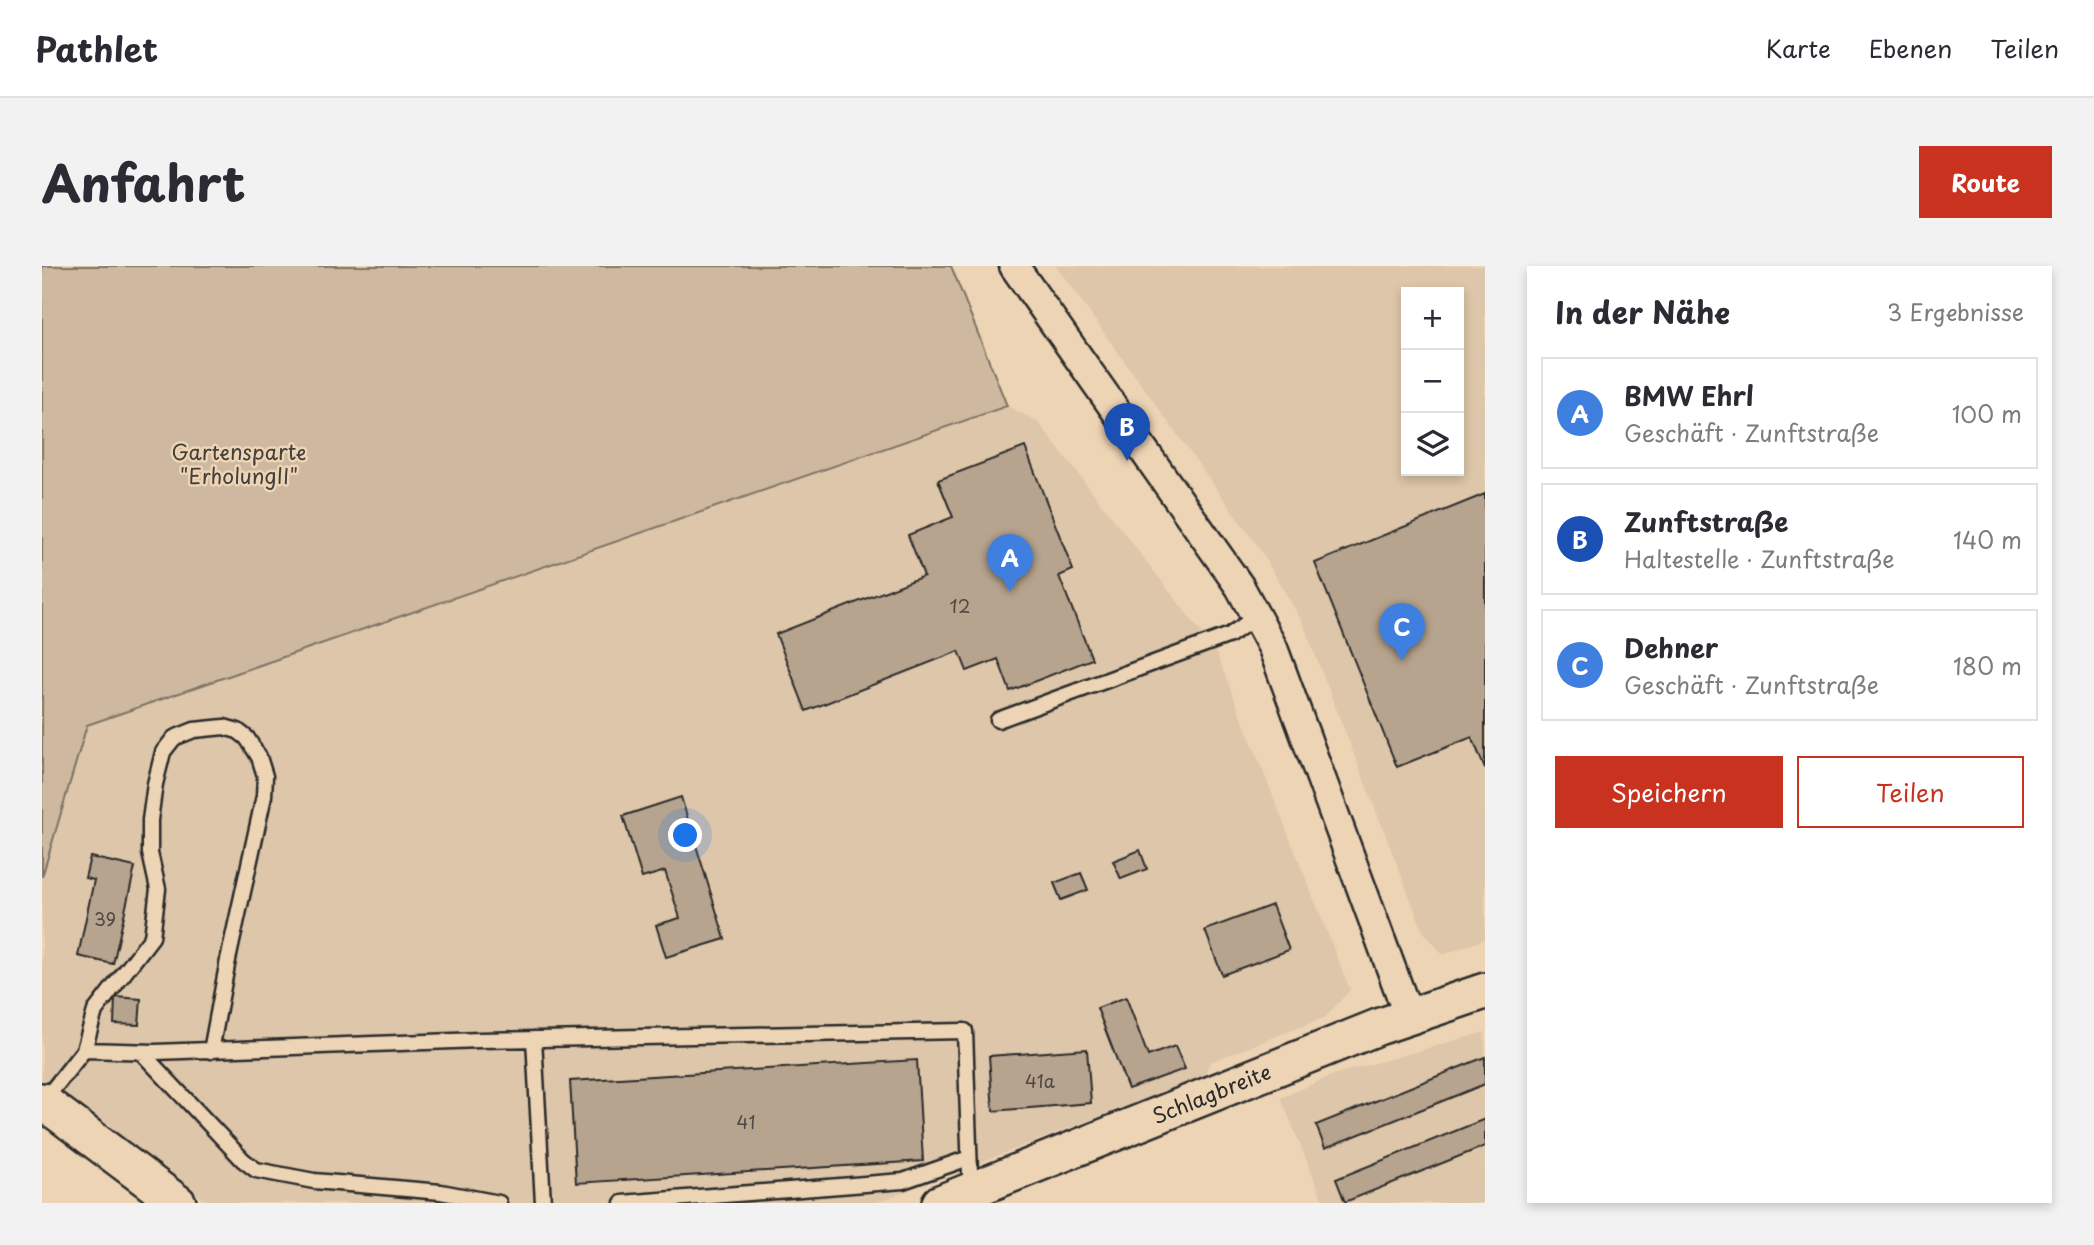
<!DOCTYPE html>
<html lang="de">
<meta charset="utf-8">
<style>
body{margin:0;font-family:"Playpen Sans",sans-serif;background:#f2f2f3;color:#2b2b33}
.controls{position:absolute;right:21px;top:21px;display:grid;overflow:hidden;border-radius:0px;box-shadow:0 4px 10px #0003}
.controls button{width:63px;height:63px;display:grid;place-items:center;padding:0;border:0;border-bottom:2px solid #e1e1e2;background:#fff;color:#2b2b33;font:35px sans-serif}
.you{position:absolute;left:644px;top:570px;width:24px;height:24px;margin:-18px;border:5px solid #fff;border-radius:50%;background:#1a73e8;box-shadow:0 0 0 10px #1a73e833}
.badge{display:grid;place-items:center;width:46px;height:46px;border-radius:50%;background:#c8321e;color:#fff;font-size:23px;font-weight:700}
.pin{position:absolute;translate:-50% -58px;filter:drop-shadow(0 2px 4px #0008)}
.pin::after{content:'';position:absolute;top:37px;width:24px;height:21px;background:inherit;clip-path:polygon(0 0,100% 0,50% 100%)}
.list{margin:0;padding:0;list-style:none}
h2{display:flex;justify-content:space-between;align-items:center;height:91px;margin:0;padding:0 28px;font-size:30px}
h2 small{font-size:23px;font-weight:400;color:#7c7c81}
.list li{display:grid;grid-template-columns:46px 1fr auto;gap:21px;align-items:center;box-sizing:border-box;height:112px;margin:0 14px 14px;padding:0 14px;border:2px solid #e1e1e2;border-radius:0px}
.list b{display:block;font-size:26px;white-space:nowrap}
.list p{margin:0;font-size:23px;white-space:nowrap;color:#7c7c81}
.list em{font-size:23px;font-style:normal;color:#7c7c81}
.actions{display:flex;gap:14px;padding:21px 28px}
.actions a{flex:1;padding:16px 0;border:2px solid #c8321e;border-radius:0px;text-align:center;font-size:24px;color:#c8321e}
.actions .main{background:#c8321e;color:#fff}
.icon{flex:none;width:38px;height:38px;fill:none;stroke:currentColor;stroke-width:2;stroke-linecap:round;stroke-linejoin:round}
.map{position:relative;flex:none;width:1443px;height:937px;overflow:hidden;border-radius:0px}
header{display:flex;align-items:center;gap:42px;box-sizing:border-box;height:98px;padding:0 35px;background:#fff;border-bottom:2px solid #e1e1e2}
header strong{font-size:33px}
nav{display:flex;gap:38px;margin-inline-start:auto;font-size:24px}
.intro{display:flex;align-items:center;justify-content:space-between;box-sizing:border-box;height:168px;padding:0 42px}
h1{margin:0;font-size:49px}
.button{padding:18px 32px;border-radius:0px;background:#c8321e;color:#fff;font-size:24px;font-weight:700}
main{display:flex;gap:42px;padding:0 42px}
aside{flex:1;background:#fff;border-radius:0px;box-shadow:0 4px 10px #0003}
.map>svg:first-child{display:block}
</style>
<header>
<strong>Pathlet</strong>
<nav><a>Karte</a><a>Ebenen</a><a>Teilen</a></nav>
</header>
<div class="intro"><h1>Anfahrt</h1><a class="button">Route</a></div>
<main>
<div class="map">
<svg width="1443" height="937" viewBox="0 0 1443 937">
<rect width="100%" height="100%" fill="#edd4b5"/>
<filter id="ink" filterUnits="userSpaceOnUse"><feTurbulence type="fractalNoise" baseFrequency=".0143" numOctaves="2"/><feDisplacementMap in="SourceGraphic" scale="14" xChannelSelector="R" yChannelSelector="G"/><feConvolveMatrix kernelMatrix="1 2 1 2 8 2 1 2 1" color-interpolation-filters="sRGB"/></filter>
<g filter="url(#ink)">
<path fill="#ddc6a9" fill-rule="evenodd" d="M1014,0H1443V673L1401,689L1381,665L1260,355L1217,282ZM1364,26H1417V205H1364Z
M965,140L995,155L1173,384L1308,724L1284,751L1168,796L1162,810L833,937H171L156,930L0,815V611L45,459Z
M1443,766V937H1282L1239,832L1291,809Z"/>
<path fill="#ceb89f" stroke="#7c7265" stroke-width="2" d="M0,0H909L965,140L45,459L0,611Z"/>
<path fill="#b7a48e" stroke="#2b2b2b" stroke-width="2" d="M983,181L1031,304L1017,310L1050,393L968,425L956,393L925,405L917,385L764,445L734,368L882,310L866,269L911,251L896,214Z
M1443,228V503L1430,471L1355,501L1273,297Z
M639,531L683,673L624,691L614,659L638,652L623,605L600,612L581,550Z
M1098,584L1105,603L1079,613L1071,595Z
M48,591L93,601L71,698L36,690L52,614L43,612Z
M1039,607L1046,624L1019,634L1012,617Z
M1230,639L1247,684L1180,709L1163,664Z
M73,731L99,733L97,759L72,758Z
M1084,731L1106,790L1133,780L1143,803L1086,823L1055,742Z
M1045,783L1049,837L951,845L947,790Z
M1443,791V818L1283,882L1274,859Z
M875,794L881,895L534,917L528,815Z
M1443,853V880L1303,936L1294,913Z"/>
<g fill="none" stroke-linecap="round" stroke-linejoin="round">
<g stroke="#2b2b2b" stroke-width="19">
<path id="service" d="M956,454L1188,369L1215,350
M492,773L501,937
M42,784L53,745L110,671L116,623L108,587V554L113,518L121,486L132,472L152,464L182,461L196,465L205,472L217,491L223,510L222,530L186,694L169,785
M99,786L201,894L214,904L272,915L399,926L457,937
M1,836L42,784L113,786L438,774L923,765L928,908L936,922
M580,937L861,915L927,892"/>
</g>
<g stroke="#2b2b2b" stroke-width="33">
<path id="minor" d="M972,0L1198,321L1231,382L1367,751"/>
</g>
<g stroke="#2b2b2b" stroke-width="40">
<path id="tertiary" d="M0,835L136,937
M898,937L1336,761L1443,725"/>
</g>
<use href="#service" stroke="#edd4b5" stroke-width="14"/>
<use href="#minor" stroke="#edd4b5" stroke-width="28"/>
<use href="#tertiary" stroke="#edd4b5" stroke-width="35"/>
</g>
</g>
<g text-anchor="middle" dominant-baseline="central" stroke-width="5" stroke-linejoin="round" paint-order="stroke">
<g font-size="18" fill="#4e4944">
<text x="918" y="339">12</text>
<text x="63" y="652">39</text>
<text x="998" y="814">41a</text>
<text x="704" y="855">41</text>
</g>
<g font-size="21" fill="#43403c" stroke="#edd4b5">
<text x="197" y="185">Gartensparte<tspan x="197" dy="24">"ErholungII"</tspan></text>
</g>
<g font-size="21" fill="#2b2b2b" stroke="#edd4b5">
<text transform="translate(1169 827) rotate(-22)">Schlagbreite</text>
</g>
</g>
</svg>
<div class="controls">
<button>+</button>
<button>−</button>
<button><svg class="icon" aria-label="layers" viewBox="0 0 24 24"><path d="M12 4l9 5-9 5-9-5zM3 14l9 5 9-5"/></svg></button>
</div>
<div class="you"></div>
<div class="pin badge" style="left:968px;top:326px;background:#3f7fe0">A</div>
<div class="pin badge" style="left:1085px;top:195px;background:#1a4fb4">B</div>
<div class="pin badge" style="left:1360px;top:395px;background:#3f7fe0">C</div>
</div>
<aside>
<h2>In der Nähe<small>3 Ergebnisse</small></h2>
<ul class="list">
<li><span class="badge" style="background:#3f7fe0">A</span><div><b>BMW Ehrl</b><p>Geschäft · Zunftstraße</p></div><em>100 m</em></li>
<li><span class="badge" style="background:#1a4fb4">B</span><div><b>Zunftstraße</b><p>Haltestelle · Zunftstraße</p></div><em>140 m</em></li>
<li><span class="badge" style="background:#3f7fe0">C</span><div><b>Dehner</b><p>Geschäft · Zunftstraße</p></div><em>180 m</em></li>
</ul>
<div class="actions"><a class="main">Speichern</a><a>Teilen</a></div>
</aside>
</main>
